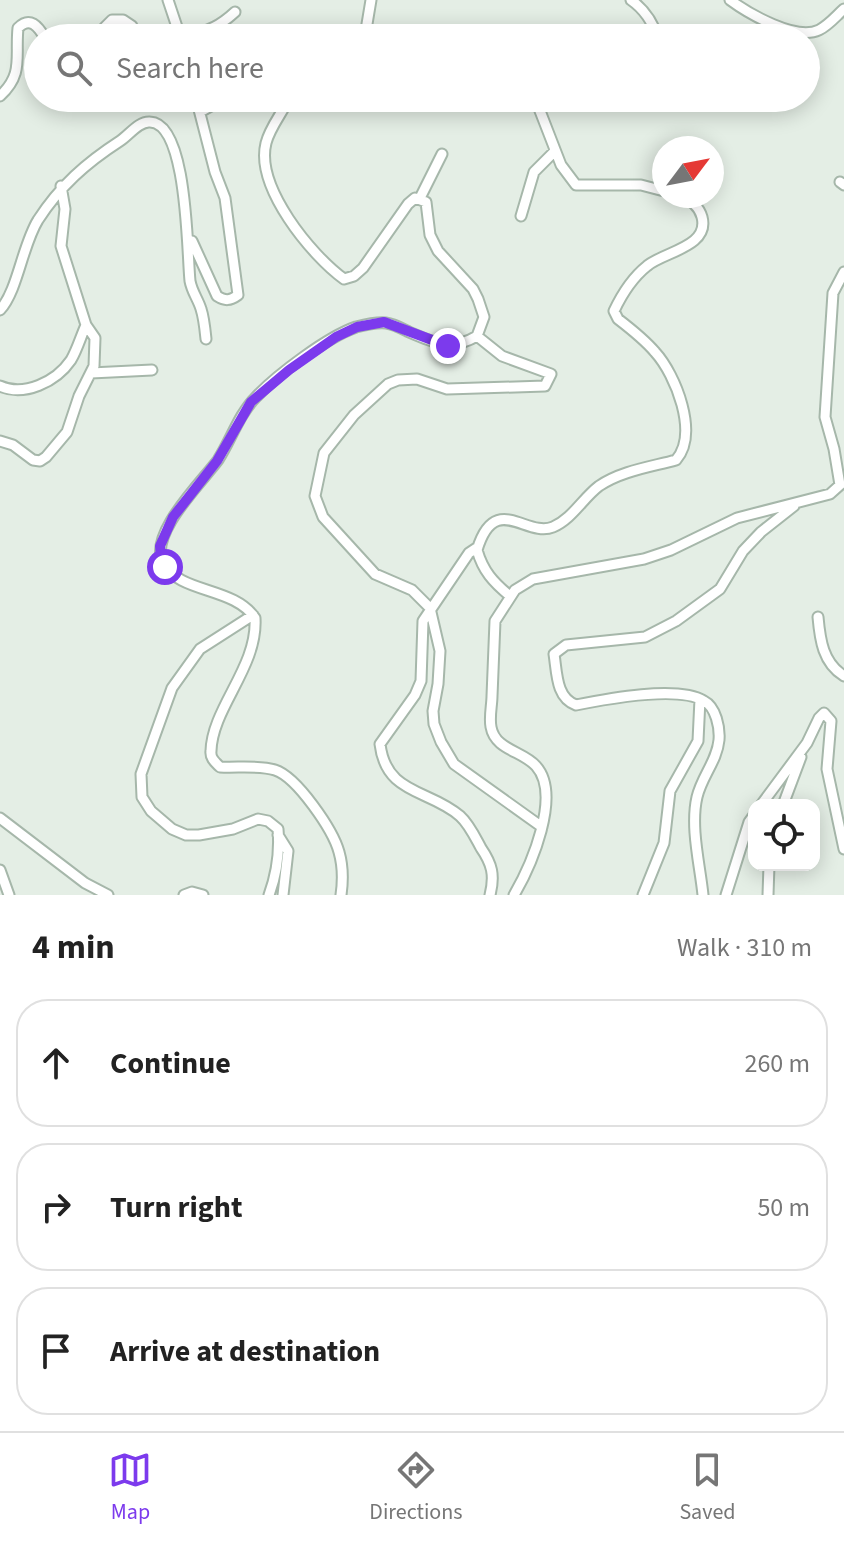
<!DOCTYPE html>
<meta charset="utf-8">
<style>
body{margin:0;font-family:"Source Sans 3",sans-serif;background:#f2f2f2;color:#222}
.controls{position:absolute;right:24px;bottom:24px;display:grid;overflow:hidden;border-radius:16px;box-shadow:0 4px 20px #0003}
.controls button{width:72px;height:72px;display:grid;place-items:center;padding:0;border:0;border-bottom:2px solid #e0e0e0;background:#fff;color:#222;font:40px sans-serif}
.compass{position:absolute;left:652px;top:136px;width:72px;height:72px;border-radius:50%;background:#fff;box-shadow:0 4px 20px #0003;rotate:58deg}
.stop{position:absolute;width:24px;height:24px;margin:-18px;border:6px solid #7c3aed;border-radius:50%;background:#fff}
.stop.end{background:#7c3aed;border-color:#fff;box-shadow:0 2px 8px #0008}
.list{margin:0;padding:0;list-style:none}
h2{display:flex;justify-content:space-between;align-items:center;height:104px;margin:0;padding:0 32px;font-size:34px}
h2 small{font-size:26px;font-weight:400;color:#767676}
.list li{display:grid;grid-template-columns:52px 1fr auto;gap:24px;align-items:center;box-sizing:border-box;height:128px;margin:0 16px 16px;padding:0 16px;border:2px solid #e0e0e0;border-radius:32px}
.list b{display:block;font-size:30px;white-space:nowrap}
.list em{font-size:26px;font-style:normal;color:#767676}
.icon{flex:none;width:44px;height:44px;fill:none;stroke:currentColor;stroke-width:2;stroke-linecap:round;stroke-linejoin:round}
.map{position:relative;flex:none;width:844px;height:895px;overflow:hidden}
.search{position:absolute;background:#fff;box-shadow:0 4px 20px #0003;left:24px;right:24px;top:24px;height:88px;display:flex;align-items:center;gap:20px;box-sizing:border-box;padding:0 28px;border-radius:44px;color:#767676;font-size:30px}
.sheet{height:536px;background:#fff}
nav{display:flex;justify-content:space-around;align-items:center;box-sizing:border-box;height:112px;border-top:2px solid #e0e0e0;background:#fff;font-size:22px;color:#767676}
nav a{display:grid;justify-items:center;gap:4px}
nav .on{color:#7c3aed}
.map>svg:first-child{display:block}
</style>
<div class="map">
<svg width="844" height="895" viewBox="0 0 844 895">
<rect width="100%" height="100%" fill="#e4eee5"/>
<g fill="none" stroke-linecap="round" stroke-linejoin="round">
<g stroke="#a6b7aa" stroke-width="13">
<path id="minor" d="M168,0L178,30C199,38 220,26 235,12
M631,0C644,9 653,23 658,38
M730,0C749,14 796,41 819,30C829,25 836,16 844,9
M102,38L104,28L112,20H123L132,26L135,38
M368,38L366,30L371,0
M0,96C24,74 15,57 18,28C30,16 38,26 45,38
M289,98C283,112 270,127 266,143C255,187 311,255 344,279L354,276L363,268L408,204L415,198L426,202L430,235L438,251L473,289L478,299L484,317L477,336C452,351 434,343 409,332C401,328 394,324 386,323C378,322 364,325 356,327C327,337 277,375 256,397C239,414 231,440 218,460C202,482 148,534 163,563C180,594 233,586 255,618C258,667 212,708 211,751C210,758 215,762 220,767C237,768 259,765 275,770C297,777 333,830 339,852C343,866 343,881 341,895
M535,98L561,165L576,185H641L664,191
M200,112L225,98
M840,182L844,185
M420,198L442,154
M521,216L534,172L555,151
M192,241L217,296C225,301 230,301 238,295L225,198L215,172L196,98
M0,310C18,290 22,246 38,220C60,186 86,163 120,141C129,135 139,121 150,122C188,123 187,254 190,281C192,292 198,299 201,309C204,318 205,329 206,339
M477,336L502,356L551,374L545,386L447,389L417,379L398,380L388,384L354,415L324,453L315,496L323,517L375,574L412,590L430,608L440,651L438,684L433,711L434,724L441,742L454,764L542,827
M91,373L152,370
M0,386C24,397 56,382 71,360C77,350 81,336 86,325
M0,441L13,445L33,460L40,461L46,457L67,432L79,396L94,366L95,338L86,325L61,246L65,209L61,186
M478,547L469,553L423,621L421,681L415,695L380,744C386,795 429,789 460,816C469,824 475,837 481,848C492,864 495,875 490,895
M510,596C493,582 483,571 477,550C495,491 526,538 553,527C572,519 583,498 599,486C621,471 650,467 676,460C699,434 676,375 655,352C644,339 631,329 618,319L614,311C622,294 632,278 647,266C663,252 710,247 702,217C699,206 691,201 681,196
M253,615L200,649L172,688L141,774L142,797L151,811L172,829L186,835H199L233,829L258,819L268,821L278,829C280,852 277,873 269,895
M818,617C820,640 823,663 844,676
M761,805L807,743L819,718L824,713L831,721L827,769L844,849
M783,805L801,757
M0,818L85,883L108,895
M278,835L288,851L283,895
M0,870L9,895
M184,895L192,892L203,895
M514,895C531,866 562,795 536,766C523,751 495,750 491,727C489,717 492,705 492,696C493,671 494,646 495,621L515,590L533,579L644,559L671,550L737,518L830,494L840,485L834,449L825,417L833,293L844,272
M643,895L664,843L670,791L698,741L700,699
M703,895C700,865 690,827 697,797C702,776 717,761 719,740C720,728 716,707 704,701C678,685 606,699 576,705C556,698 557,673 554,654L566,645L645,637L676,621L720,589L743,551L761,532L794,506
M726,895L749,822L754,815
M768,895L769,865"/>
</g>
<use href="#minor" stroke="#fff" stroke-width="9"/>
</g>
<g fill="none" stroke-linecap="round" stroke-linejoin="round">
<path stroke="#7c3aed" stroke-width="10" d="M165,567L161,558L160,546L173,517L217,461L251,402L289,370L336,337L357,327L384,322L448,346"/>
</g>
</svg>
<div class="controls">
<button><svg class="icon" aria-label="locate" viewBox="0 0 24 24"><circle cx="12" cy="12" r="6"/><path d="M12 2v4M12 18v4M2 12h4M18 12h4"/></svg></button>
</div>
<svg class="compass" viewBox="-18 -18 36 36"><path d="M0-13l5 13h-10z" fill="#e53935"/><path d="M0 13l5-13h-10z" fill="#767676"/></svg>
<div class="stop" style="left:165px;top:567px"></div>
<div class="stop end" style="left:448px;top:346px"></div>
<div class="search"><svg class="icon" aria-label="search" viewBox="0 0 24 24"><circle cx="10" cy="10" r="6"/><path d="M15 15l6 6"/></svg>Search here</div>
</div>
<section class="sheet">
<h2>4 min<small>Walk · 310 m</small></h2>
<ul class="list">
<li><svg class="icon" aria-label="ahead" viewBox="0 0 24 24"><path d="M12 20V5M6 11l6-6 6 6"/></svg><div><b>Continue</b></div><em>260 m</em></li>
<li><svg class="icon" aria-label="right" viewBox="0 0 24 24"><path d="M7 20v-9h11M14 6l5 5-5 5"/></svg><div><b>Turn right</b></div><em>50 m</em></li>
<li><svg class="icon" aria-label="arrive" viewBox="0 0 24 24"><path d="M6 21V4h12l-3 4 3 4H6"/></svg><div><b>Arrive at destination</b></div></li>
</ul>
</section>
<nav>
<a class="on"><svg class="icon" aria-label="map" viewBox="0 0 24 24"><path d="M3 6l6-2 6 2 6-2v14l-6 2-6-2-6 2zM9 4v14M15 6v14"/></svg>Map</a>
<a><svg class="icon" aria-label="directions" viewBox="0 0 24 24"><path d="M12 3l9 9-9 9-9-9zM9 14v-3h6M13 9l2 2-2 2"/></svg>Directions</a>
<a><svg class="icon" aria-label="saved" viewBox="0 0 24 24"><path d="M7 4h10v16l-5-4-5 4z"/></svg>Saved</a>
</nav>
